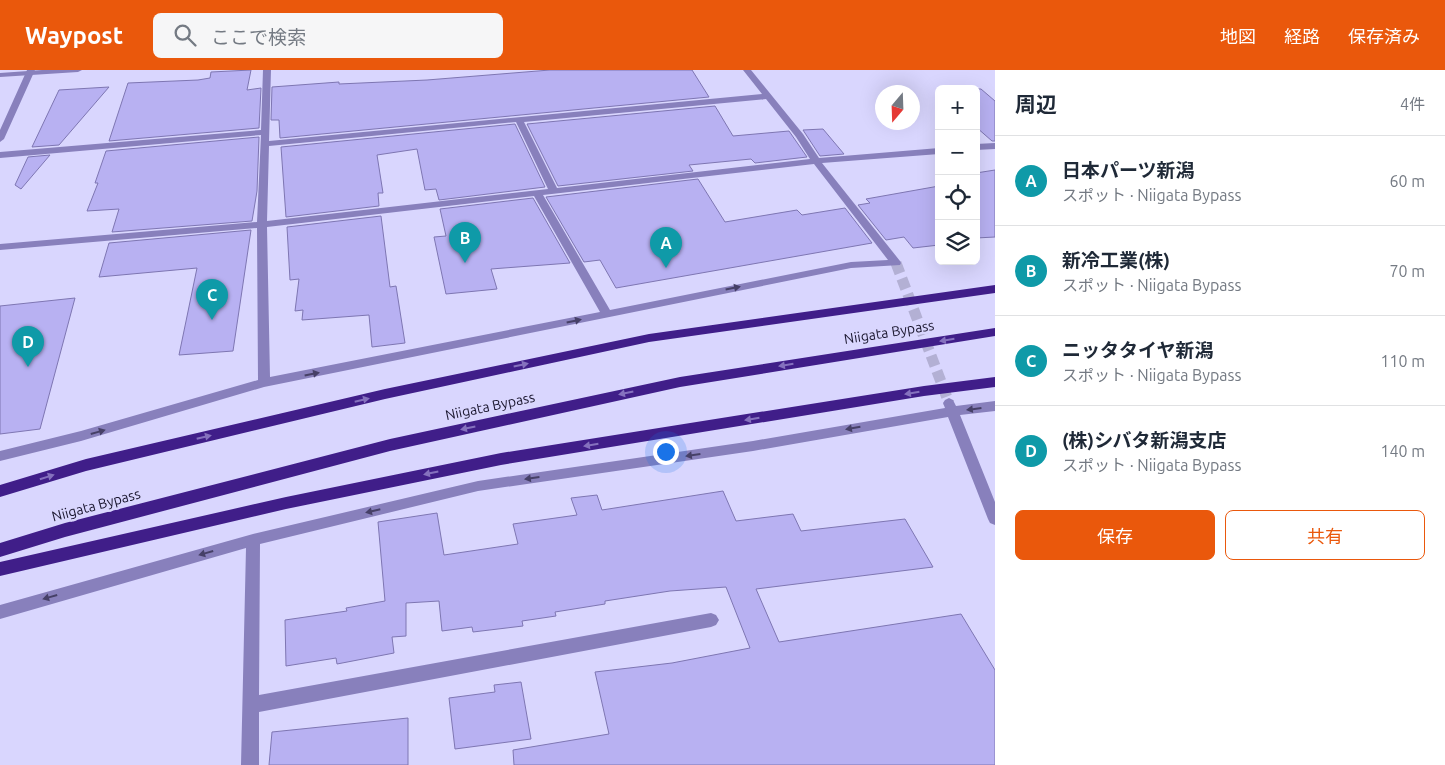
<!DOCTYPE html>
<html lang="ja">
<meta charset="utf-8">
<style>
body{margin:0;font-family:Ubuntu,"Noto Sans JP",sans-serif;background:#f6f6f7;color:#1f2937}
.controls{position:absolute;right:15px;top:15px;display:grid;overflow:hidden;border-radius:8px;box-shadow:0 5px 20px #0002}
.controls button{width:45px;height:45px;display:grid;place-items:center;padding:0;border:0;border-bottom:1px solid #e0e1e3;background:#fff;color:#1f2937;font:25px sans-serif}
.compass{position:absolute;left:875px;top:15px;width:45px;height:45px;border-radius:50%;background:#fff;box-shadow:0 5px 20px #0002;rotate:199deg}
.you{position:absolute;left:665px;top:381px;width:18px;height:18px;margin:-12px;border:4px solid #fff;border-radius:50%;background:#1a73e8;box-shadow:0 0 0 8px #1a73e833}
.badge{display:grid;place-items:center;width:32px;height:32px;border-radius:50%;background:#ea580c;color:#fff;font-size:16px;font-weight:700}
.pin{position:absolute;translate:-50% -41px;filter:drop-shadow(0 1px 2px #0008)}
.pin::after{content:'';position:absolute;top:26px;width:18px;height:15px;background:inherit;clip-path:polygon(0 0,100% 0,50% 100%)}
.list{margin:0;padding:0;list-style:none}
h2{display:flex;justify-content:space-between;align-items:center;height:65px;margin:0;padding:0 20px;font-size:21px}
h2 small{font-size:16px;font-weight:400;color:#747a83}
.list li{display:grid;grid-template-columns:32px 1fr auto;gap:15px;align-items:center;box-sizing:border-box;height:90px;padding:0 20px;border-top:1px solid #e0e1e3}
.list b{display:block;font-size:19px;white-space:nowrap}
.list p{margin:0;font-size:16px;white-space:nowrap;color:#747a83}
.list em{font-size:16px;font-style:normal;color:#747a83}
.actions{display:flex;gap:10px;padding:15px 20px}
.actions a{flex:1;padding:11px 0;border:1px solid #ea580c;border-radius:8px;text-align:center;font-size:18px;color:#ea580c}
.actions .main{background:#ea580c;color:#fff}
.icon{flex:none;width:28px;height:28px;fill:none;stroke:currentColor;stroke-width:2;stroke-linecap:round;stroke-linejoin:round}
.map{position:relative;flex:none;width:995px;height:695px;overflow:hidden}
header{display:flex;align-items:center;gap:30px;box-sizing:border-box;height:70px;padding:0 25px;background:#ea580c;color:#fff}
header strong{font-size:24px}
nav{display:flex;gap:28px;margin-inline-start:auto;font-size:18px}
.search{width:350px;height:45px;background:#f6f6f7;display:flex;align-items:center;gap:12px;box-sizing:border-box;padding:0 18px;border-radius:8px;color:#747a83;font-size:19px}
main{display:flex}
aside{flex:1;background:#fff}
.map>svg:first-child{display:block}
</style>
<header>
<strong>Waypost</strong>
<div class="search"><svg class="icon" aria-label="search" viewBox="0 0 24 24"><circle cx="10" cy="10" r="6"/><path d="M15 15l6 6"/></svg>ここで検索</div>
<nav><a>地図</a><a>経路</a><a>保存済み</a></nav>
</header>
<main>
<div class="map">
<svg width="995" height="695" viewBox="0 0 995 695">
<rect width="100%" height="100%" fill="#d9d6fe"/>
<path fill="#b8b1f2" stroke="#7e76b2" d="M251,0L247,20L261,18L259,58L109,71L128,13L198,10L210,8L211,2Z
M550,0H692L709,27L280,68L279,50H271L272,17L339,12V14L427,10Z
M109,17L59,75L32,77L59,20Z
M976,19H981L995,31V71H992L976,57Z
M715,36L733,66L789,61L807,87L755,93L751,89L689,95L693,101L558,116L527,54Z
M515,54L545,117L439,130L436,119L425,120L417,79L377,85L383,123H378L379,136L286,147L281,77Z
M823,59L844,84L820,86L803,60Z
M259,67L257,121L252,151L112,162L119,139L87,141L98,113H95L106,81Z
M50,85L21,119L15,115L28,87Z
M995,100V167L976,168V103Z
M698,109L725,152L797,140L802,145L845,138L872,173L616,218L600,190L584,192L546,127Z
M939,116V175L913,178L904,167L886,170L858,135L870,133L866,129Z
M533,128L570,193L491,199L497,219L446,224L434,167L446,166L440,139Z
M381,146L390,217L396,216L405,273L372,277L369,245L302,250L303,240L295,241L299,209L290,210L287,157Z
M251,160L233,281L179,285L197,198L99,207L109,173Z
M75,228L40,359L0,364V236Z
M723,421L736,451L793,444L801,461L905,449L933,497L756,519L779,572L961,544L995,600V695H514L513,680L609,664L595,602L672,593L750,578L726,517L670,521L605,531V534L555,542L556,546L522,551L523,556L473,562L472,557L442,561L439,531L406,533V566L392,567L394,583L337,594L336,588L286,596L285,550L347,541L346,538L385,531L378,452L437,443L444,485L518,474L513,454L577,445L571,428L597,425L602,440Z
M521,612L531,669L455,679L449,628L495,622L494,615Z
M408,648V695H269L272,662Z"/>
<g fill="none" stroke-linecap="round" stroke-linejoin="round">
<path stroke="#b3b0d4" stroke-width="11" stroke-dasharray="11 5.5" stroke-linecap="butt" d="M896,193L949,333"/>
<path fill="#8880bc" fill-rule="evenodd" d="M27,0H35L4,69L0,72V60Z
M263,0H271L269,71L762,24L743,0H751L803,64L819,88L939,78V84L822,93L900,191L901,193L900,195L851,198L264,317L81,371L0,391V381L81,361L258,310L257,158L0,180V174L257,152L261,65L0,88V82L261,60ZM766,29L796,67L810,89L557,118L524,52ZM516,52L548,119L267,151L269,76ZM814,94L888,190L851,192L610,240L543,125ZM534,126L600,242L270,307L267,157Z
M995,73V79L976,80V74Z
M949,328L953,330L956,336L995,331V341L960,345L995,432V455L990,453L988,449L948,347L753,381L478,421L260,474L259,625L711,543L716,545L719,550L716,555L711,557L259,642V695H241L246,478L0,549V535L253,464L478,411L753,371L945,338L943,333L945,330Z"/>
<path fill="#8880bc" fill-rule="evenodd" d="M42,0H82L78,2L0,7V3Z"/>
<path fill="#401e89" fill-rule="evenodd" d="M995,215V223L649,272L385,329L86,401L0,427V415L86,389L385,319L649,264Z
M995,258V266L680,317L390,381L65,467L0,487V473L65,453L390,369L680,307Z
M995,307V317L924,326L501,395L286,439L0,506V492L286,427L501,383L924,316Z"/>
</g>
<defs><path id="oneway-solid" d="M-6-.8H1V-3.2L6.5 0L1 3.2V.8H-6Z" transform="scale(1.25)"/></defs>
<g fill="#464067">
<use href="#oneway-solid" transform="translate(733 218) rotate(-11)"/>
<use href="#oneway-solid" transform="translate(574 251) rotate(-12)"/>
<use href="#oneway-solid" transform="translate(312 304) rotate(-11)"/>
<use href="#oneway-solid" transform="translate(974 339) rotate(173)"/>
<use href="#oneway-solid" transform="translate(853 358) rotate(170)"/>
<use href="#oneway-solid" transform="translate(98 362) rotate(-16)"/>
<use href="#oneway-solid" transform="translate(693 385) rotate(172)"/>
<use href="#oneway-solid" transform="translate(532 408) rotate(172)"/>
<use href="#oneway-solid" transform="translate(373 441) rotate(167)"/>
<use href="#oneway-solid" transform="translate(206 483) rotate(164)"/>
<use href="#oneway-solid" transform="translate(50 527) rotate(164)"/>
</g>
<g fill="#8571be">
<use href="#oneway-solid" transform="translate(947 270) rotate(171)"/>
<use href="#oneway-solid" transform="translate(521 295) rotate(-12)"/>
<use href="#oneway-solid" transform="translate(786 295) rotate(171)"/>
<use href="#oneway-solid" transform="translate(626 323) rotate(168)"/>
<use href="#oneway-solid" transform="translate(912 323) rotate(171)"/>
<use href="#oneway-solid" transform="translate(362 330) rotate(-13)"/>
<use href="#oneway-solid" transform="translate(752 349) rotate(171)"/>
<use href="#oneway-solid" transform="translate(468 358) rotate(168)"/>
<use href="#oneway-solid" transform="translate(204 367) rotate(-13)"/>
<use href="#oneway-solid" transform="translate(591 375) rotate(171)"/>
<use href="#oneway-solid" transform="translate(431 403) rotate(168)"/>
<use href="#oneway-solid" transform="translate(47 407) rotate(-17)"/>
</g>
<g text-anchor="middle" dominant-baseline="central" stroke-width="5" stroke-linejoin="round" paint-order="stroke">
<g font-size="14" fill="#1a162e" stroke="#d9d6fe">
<text transform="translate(889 262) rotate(-9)">Niigata Bypass</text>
<text transform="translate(490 336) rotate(-12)">Niigata Bypass</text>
<text transform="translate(96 435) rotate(-15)">Niigata Bypass</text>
</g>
</g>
</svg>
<div class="controls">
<button>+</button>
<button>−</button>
<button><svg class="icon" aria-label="locate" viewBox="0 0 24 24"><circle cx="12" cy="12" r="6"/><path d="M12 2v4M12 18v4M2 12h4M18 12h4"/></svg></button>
<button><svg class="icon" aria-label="layers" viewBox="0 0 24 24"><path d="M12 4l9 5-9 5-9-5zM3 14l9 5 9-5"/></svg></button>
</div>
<svg class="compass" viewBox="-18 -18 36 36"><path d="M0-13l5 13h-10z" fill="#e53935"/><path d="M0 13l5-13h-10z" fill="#747a83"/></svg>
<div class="you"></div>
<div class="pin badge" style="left:666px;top:198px;background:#0f9aa8">A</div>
<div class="pin badge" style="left:465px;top:193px;background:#0f9aa8">B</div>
<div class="pin badge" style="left:212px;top:250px;background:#0f9aa8">C</div>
<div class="pin badge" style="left:28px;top:297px;background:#0f9aa8">D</div>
</div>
<aside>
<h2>周辺<small>4件</small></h2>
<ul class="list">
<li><span class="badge" style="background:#0f9aa8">A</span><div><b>日本パーツ新潟</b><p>スポット · Niigata Bypass</p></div><em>60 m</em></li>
<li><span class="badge" style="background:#0f9aa8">B</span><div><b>新冷工業(株)</b><p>スポット · Niigata Bypass</p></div><em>70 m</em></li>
<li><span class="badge" style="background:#0f9aa8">C</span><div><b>ニッタタイヤ新潟</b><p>スポット · Niigata Bypass</p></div><em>110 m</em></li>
<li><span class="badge" style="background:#0f9aa8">D</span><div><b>(株)シバタ新潟支店</b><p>スポット · Niigata Bypass</p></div><em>140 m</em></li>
</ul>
<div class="actions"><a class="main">保存</a><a>共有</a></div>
</aside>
</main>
